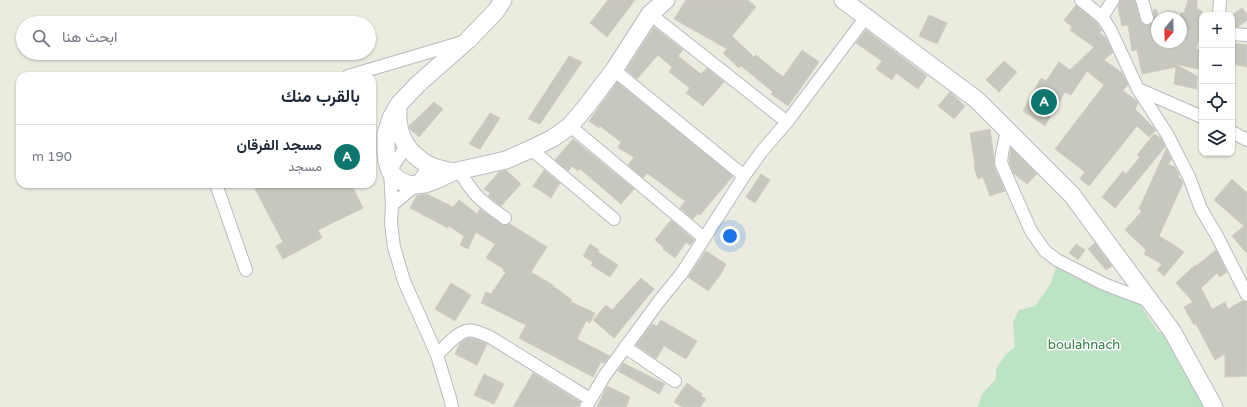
<!DOCTYPE html>
<html lang="ar">
<meta charset="utf-8">
<style>
body{margin:0;font-family:"Varela Round",Vazirmatn,sans-serif;background:#f2f2f3;color:#1f2937;direction:rtl}
.controls{position:absolute;right:12px;top:12px;display:grid;overflow:hidden;border-radius:8px;box-shadow:0 1px 3px #0004}
.controls button{width:36px;height:36px;display:grid;place-items:center;padding:0;border:0;border-bottom:1px solid #e0e1e3;background:#fff;color:#1f2937;font:20px sans-serif}
.compass{position:absolute;left:1151px;top:12px;width:36px;height:36px;border-radius:50%;background:#fff;box-shadow:0 1px 3px #0004;rotate:199deg}
.you{position:absolute;left:730px;top:236px;width:14px;height:14px;margin:-10px;border:3px solid #fff;border-radius:50%;background:#1a73e8;box-shadow:0 0 0 6px #1a73e833}
.badge{display:grid;place-items:center;width:26px;height:26px;border-radius:50%;background:#0f766e;color:#fff;font-size:13px;font-weight:700}
.pin{position:absolute;translate:-50% -50%;border:2px solid #fff;box-shadow:0 1px 4px #0006}
.list{margin:0;padding:0;list-style:none}
h2{display:flex;justify-content:space-between;align-items:center;height:52px;margin:0;padding:0 16px;font-size:17px}
h2 small{font-size:13px;font-weight:400;color:#747a83}
.list li{display:grid;grid-template-columns:26px 1fr auto;gap:12px;align-items:center;box-sizing:border-box;height:64px;padding:0 16px;border-top:1px solid #e0e1e3}
.list b{display:block;font-size:15px;white-space:nowrap}
.list p{margin:0;font-size:13px;white-space:nowrap;color:#747a83}
.list em{font-size:13px;font-style:normal;color:#747a83}
.icon{flex:none;width:22px;height:22px;fill:none;stroke:currentColor;stroke-width:2;stroke-linecap:round;stroke-linejoin:round}
.map{position:relative;flex:none;width:1247px;height:407px;overflow:hidden;direction:ltr}
.search{position:absolute;background:#fff;box-shadow:0 1px 3px #0004;left:16px;top:16px;width:360px;height:44px;display:flex;align-items:center;gap:10px;box-sizing:border-box;padding:0 14px;border-radius:22px;color:#747a83;font-size:15px}
.panel{position:absolute;background:#fff;box-shadow:0 1px 3px #0004;left:16px;top:72px;width:360px;height:116px;border-radius:12px;direction:rtl}
.map>svg:first-child{display:block}
</style>
<div class="map">
<svg width="1247" height="407" viewBox="0 0 1247 407">
<rect width="100%" height="100%" fill="#ebebdf"/>
<path fill="#bbe3c4" d="M1064,266L1139,303L1158,332H1162L1207,407H978L982,394L996,379V369L1005,355L1015,347L1013,322L1019,310L1035,306L1050,285L1056,267Z"/>
<path fill="#c8c7bf" stroke="#cfcebe" d="M608,0H635L607,37L590,23Z
M686,0H748L756,7L732,36L754,57L756,55L783,77L802,50L819,62L788,106L771,94L773,92L741,66L739,68L723,53L727,49L674,19Z
M1120,0H1135L1140,20L1142,23L1145,25H1149L1153,23L1154,19L1153,10H1157V42H1181V12L1184,13L1188,0H1197V9L1202,11V30L1196,49L1200,50L1198,69L1175,64L1197,76V89L1174,84L1176,67L1142,74L1137,50L1132,51L1128,25L1122,26L1118,7Z
M1076,5L1096,22L1102,31L1099,32L1107,39L1113,52L1104,60L1122,73L1128,84L1123,91L1136,100L1138,103L1135,109L1156,130L1149,137L1137,126L1089,186L1080,179L1085,172L1055,149L1104,85L1087,71L1071,95L1065,92L1045,126L1023,111L1041,78L1046,81L1059,62L1070,70L1094,47L1070,30L1072,27L1064,20Z
M1242,8L1247,14V20L1238,27H1232V15Z
M929,15L947,23L937,44L919,36Z
M654,27L683,50L678,56L701,74L707,68L724,82L703,106L686,93L690,88L669,72L672,67L658,55L637,79L626,70Z
M866,30L927,76L918,89L896,73L892,80L876,69L882,61L856,43Z
M1232,43L1247,45V67L1232,64Z
M569,56L582,62L540,124L528,119Z
M1004,61L1017,72L999,92L986,80Z
M617,82L733,176L700,215L697,214L693,219L680,208L685,201L647,173L643,178L628,165L634,157L618,148L621,142L600,126L599,128L589,121Z
M950,92L965,106L954,119L938,106Z
M434,102L443,109L419,137L410,129L409,126Z
M490,113L500,118L480,149L469,144Z
M990,129L994,157V166L1005,191L990,196L983,177L978,179L974,167L975,166L970,133Z
M1154,134L1161,138L1165,147L1115,208L1102,197L1123,171L1126,174L1140,157L1137,155Z
M573,139L634,189L621,204L580,169L578,171L572,166L568,171L555,160Z
M1011,148L1037,174L1027,184L1013,173L1009,162Z
M1166,149L1172,159L1168,164L1175,167L1179,174L1178,177L1181,179L1183,183L1159,236L1174,245L1184,252L1164,276L1157,270L1162,264L1144,254L1146,250L1125,230L1142,211L1139,209Z
M506,170L521,184L501,206L488,196L490,193L484,189L499,172Z
M544,170L560,183L551,198L533,186Z
M761,174L770,180L755,203L746,197Z
M1232,179L1247,193V254L1232,236L1244,226L1214,200Z
M265,184H351L363,208L318,230L322,238L283,259L276,246L283,242L255,189Z
M427,194L453,207L459,200L477,214L480,209L501,224L505,225L510,224L547,247L531,272L553,285V286L572,300L571,302L595,313L590,323L586,321L577,339L610,356L604,363L601,362L593,377L519,338L526,325L481,303L486,292L491,294L506,272L503,271L504,269L486,258L495,244L476,232L468,249L460,245L464,236L449,226L448,228L410,208L417,195Z
M671,220L694,240L690,245L686,242L675,258L663,249L664,248L655,240Z
M1095,243L1112,266L1106,270L1088,249Z
M590,244L599,250L598,252L618,265L610,277L591,265L593,262L583,256Z
M1076,244L1085,250L1078,260L1069,253Z
M1216,250L1227,272L1220,277L1217,273L1201,288L1212,309L1225,302L1228,309L1242,301L1247,302V376L1225,377V354L1215,360L1196,324L1194,325L1184,307L1193,302L1176,283L1195,265L1196,266Z
M706,251L726,264L721,274L708,291L688,277Z
M641,278L654,289L614,338L593,320L606,305L612,310Z
M451,283L471,295L455,321L435,309Z
M661,320L697,341L686,359L664,346L656,359L636,345L652,324L657,326Z
M468,338L476,339L487,344L477,365L455,354L460,343Z
M623,363L665,384L659,394L618,371Z
M533,373L580,402L579,407H513Z
M484,374L504,384L494,404L474,395Z
M687,383L702,394L701,396L706,399L700,407H683L674,402Z
M607,386L630,397L626,407H597Z"/>
<g fill="none" stroke-linecap="round" stroke-linejoin="round">
<g stroke="#babbc1" stroke-width="14">
<path id="street" d="M1081,0L1102,17L1110,29L1138,89L1167,134L1189,177L1201,209L1217,236L1247,295
M1142,0L1147,18
M650,14L787,122
M1219,15L1220,0
M1102,17L1113,0
M1232,34L1247,35
M614,70L744,176
M348,76L463,42
M1138,89L1202,117
M570,126L704,238
M1007,130L1002,153L1001,163L1031,231L1045,251L1057,260L1104,284L1149,301
M1232,132L1247,140
M406,146L390,171L392,205L391,223L394,247L404,281L437,355L450,398L452,407
M531,149L614,219
M460,171C472,195 484,203 505,218
M216,184L246,270
M392,205L416,185L429,166
M625,347L675,381
M437,355C445,347 454,335 466,331C473,329 483,334 490,337L590,399
M586,407L605,375L660,300L682,273L744,176L762,151L787,122L866,17"/>
</g>
<g stroke="#babcc3" stroke-width="19">
<path id="secondary" d="M503,0L496,11L468,40L417,85L399,104L391,118L386,134V151L387,161L390,171L398,180L408,184L416,185L425,184L436,180L453,172L506,160L531,149L553,138L570,126L589,103L614,70L650,14L666,0
M843,0L977,100L1072,195L1172,331L1214,407
M398,108C396,134 406,153 429,165C436,169 445,170 453,172"/>
</g>
<use href="#street" stroke="#fff" stroke-width="12"/>
<use href="#secondary" stroke="#fff" stroke-width="17"/>
</g>
<g text-anchor="middle" dominant-baseline="central" stroke-width="3" stroke-linejoin="round" paint-order="stroke">
<g font-size="13" fill="#368249" stroke="#fff">
<text x="1084" y="345">boulahnach</text>
</g>
</g>
</svg>
<div class="controls">
<button>+</button>
<button>−</button>
<button><svg class="icon" aria-label="locate" viewBox="0 0 24 24"><circle cx="12" cy="12" r="6"/><path d="M12 2v4M12 18v4M2 12h4M18 12h4"/></svg></button>
<button><svg class="icon" aria-label="layers" viewBox="0 0 24 24"><path d="M12 4l9 5-9 5-9-5zM3 14l9 5 9-5"/></svg></button>
</div>
<svg class="compass" viewBox="-18 -18 36 36"><path d="M0-13l5 13h-10z" fill="#e53935"/><path d="M0 13l5-13h-10z" fill="#747a83"/></svg>
<div class="you"></div>
<div class="pin badge" style="left:1044px;top:102px">A</div>
<div class="search"><svg class="icon" aria-label="search" viewBox="0 0 24 24"><circle cx="10" cy="10" r="6"/><path d="M15 15l6 6"/></svg>ابحث هنا</div>
<section class="panel">
<h2>بالقرب منك<small></small></h2>
<ul class="list">
<li><span class="badge">A</span><div><b>مسجد الفرقان</b><p>مسجد</p></div><em>190 m</em></li>
</ul>
</section>
</div>
